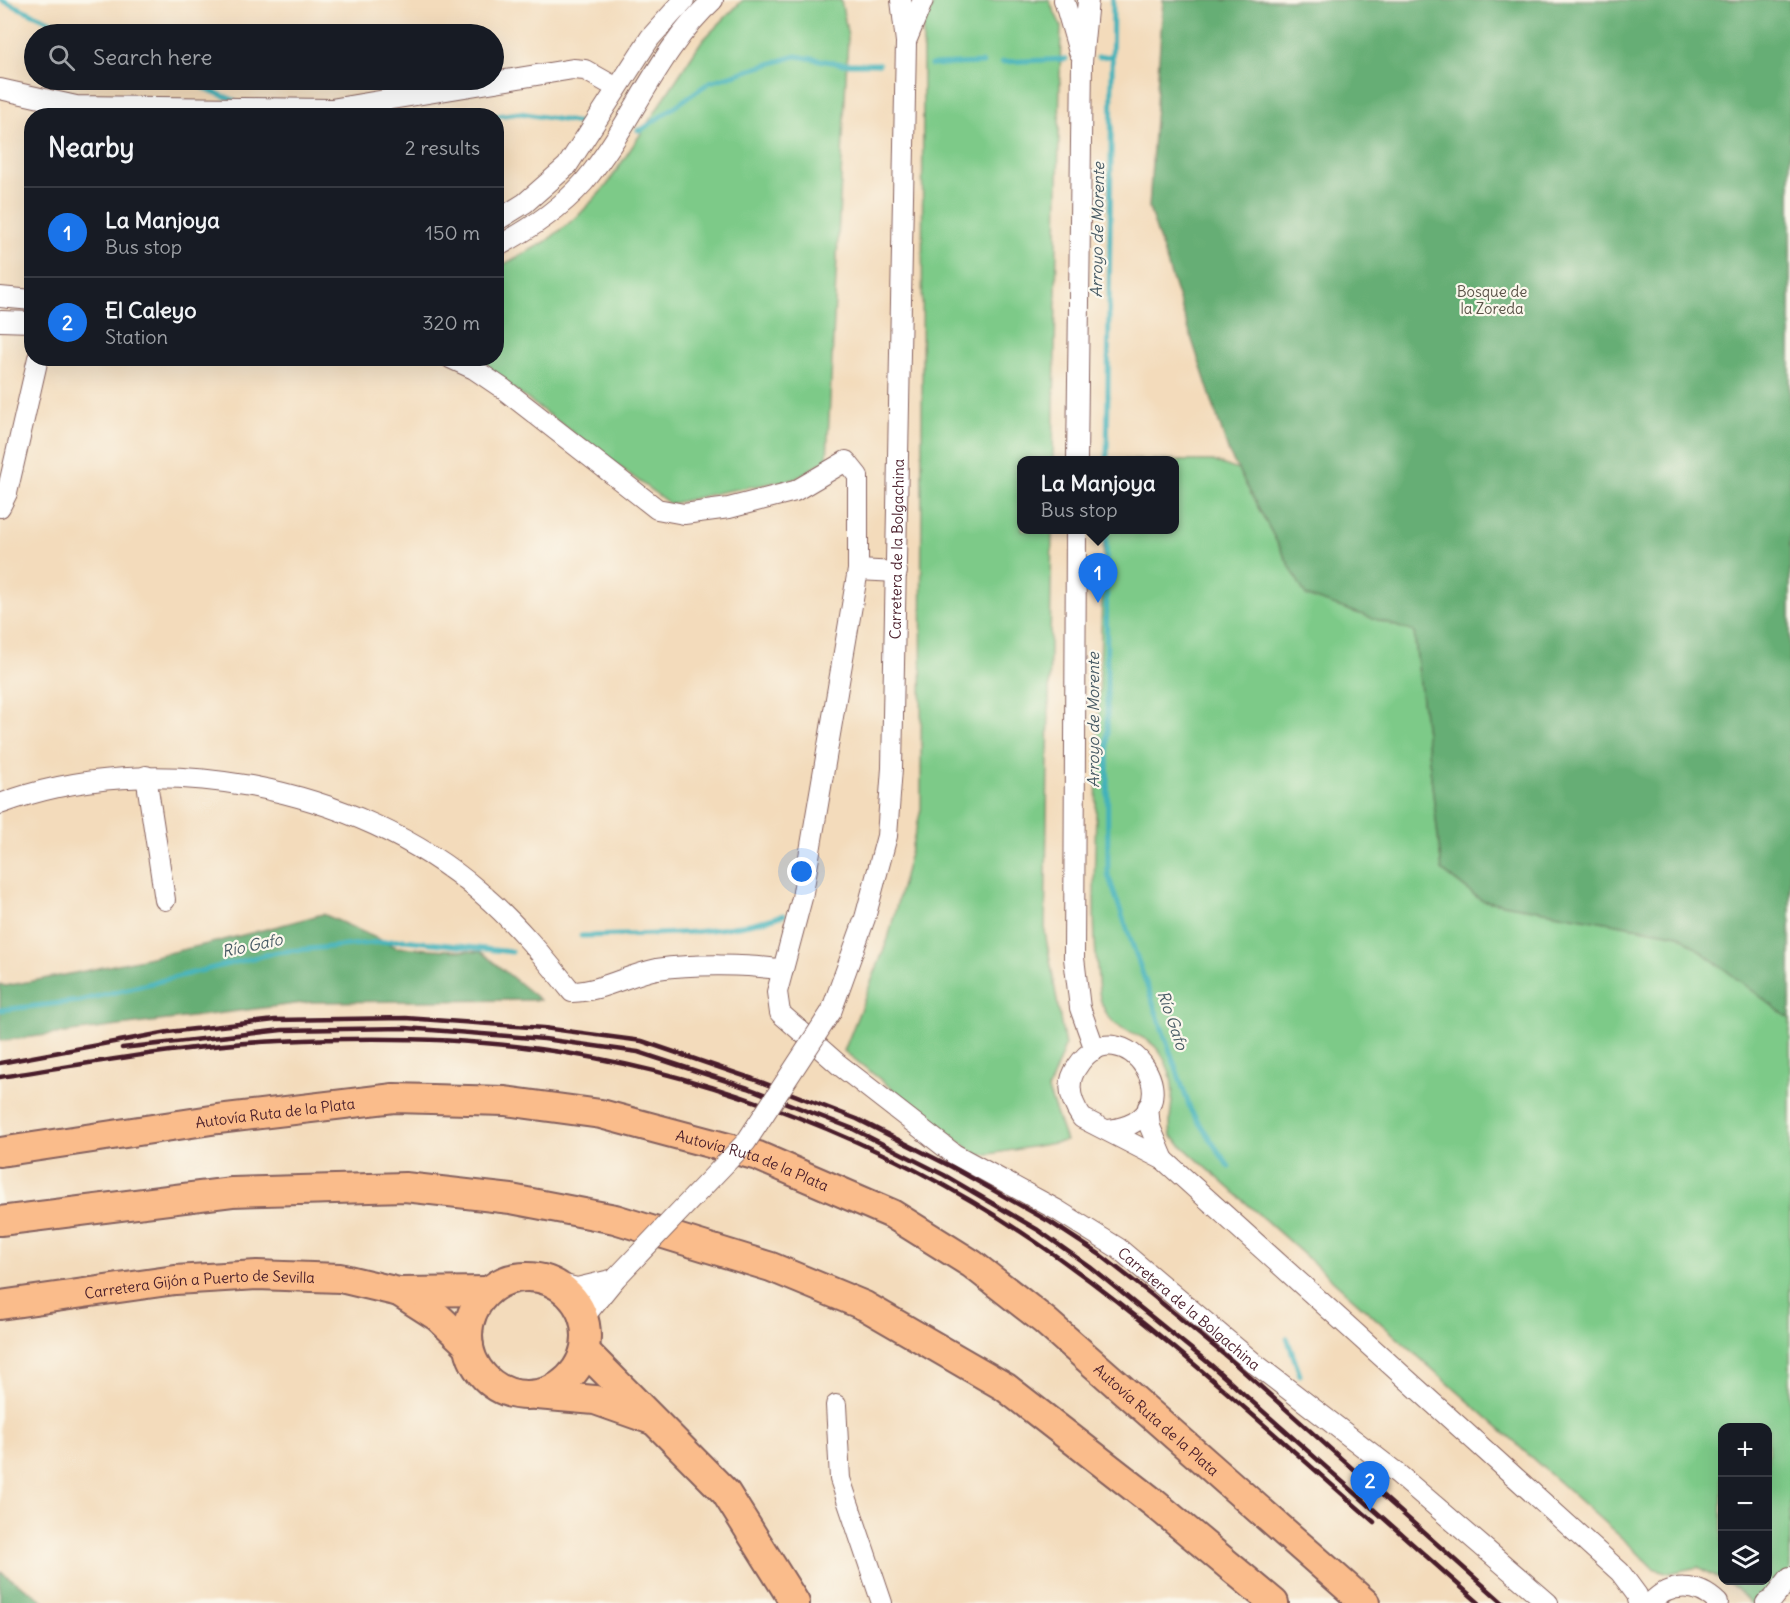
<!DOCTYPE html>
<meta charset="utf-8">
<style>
body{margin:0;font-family:Delius,sans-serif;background:#242831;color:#f1f3f6}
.controls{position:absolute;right:18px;bottom:18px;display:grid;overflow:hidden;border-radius:12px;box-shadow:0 6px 24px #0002}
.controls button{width:54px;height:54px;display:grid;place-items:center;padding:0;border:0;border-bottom:2px solid #363941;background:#171b24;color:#f1f3f6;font:30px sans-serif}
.you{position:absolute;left:802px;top:872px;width:21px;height:21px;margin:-15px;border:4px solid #fff;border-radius:50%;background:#1a73e8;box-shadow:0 0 0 9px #1a73e833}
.badge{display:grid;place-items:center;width:39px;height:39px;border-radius:50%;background:#1a73e8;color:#fff;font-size:20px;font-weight:700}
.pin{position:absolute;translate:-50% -50px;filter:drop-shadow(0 2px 3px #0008)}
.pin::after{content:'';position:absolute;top:32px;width:21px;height:18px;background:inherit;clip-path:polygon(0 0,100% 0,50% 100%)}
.popup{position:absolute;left:1017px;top:456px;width:162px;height:78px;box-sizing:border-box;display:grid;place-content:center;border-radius:12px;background:#171b24;filter:drop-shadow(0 2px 4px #0005);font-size:20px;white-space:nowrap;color:#9ea1a6}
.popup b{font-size:22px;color:#f1f3f6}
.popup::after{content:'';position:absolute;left:50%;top:100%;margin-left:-12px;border:12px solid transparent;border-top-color:#171b24}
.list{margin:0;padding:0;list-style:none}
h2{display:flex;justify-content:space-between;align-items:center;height:78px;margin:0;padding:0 24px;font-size:26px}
h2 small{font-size:20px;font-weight:400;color:#9ea1a6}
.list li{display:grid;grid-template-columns:39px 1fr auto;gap:18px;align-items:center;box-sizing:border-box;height:90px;padding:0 24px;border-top:2px solid #363941}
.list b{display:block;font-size:22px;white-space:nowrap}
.list p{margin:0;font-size:20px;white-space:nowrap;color:#9ea1a6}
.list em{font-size:20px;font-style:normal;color:#9ea1a6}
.icon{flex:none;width:33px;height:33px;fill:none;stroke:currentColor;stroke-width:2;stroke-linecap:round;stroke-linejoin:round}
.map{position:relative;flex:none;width:1790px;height:1603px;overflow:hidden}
.search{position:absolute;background:#171b24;box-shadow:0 6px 24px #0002;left:24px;top:24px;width:480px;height:66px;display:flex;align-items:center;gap:15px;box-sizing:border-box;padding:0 21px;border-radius:33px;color:#9ea1a6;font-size:22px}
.panel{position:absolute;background:#171b24;box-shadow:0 6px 24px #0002;left:24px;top:108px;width:480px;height:258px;border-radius:24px}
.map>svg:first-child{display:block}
</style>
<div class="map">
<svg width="1790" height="1603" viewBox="0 0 1790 1603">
<rect width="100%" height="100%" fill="#fbf7ec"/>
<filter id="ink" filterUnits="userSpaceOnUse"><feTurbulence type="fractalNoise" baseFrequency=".0167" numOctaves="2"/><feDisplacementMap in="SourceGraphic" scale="12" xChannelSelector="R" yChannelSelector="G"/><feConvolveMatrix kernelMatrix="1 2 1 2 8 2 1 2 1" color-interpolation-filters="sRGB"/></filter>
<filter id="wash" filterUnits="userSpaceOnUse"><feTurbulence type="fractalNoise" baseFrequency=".008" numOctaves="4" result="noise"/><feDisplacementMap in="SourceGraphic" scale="24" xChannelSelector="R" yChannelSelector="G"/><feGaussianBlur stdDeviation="1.35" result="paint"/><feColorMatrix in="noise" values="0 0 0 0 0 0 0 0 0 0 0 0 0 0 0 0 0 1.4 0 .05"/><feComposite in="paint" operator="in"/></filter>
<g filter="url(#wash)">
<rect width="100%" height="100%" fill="#f3dbbb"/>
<path fill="#7dca88" stroke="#64745a" stroke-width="1.5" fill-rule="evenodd" d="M743,0H841L848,37L827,459L795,479L721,492L670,504L473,359L496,358L497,268L545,242L578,216L607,185L701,42Z
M935,0H1049L1061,26L1053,460H1022V530H1052L1045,932L1065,1046L1048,1090L1066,1141L978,1156L844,1051L888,939L921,810L923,27Z
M1107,460L1213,461L1238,470L1306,596L1414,632L1442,870L1481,900L1680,935L1790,1019V1577L1766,1603H1750L1736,1588L1698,1567L1669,1573L1653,1568L1633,1548L1171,1136C1166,1106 1181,1095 1165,1061C1148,1024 1112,1042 1100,998C1098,989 1098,977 1097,967C1093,927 1094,888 1095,848C1097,742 1101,636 1104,530H1174V460ZM1722,1428H1768V1580H1722Z"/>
<path fill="#66ae74" stroke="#586650" stroke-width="1.5" d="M1163,0H1790V1019L1679,935L1481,900L1442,870L1414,632L1306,596L1229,453L1149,208Z
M323,914L396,947L481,952L540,1000L311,1002L0,1041V984L5,986C113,967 218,943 323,914Z
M0,1572L4,1574L47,1603H0Z"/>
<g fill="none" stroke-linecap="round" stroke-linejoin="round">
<path stroke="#42b2ba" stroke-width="5" d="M1,0L79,34
M1098,57L1112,56
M1002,62L1066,59
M931,65L983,63
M183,80L234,100
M496,116L520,113L580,123
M638,130H641L710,82L796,56L843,64H879
M1107,460L1113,0
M1106,530L1108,875L1191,1111L1229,1167
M581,936C648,934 720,936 784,915
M0,1010L79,1001L277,952L404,940L512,952
M1287,1338L1300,1375"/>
</g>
</g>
<g filter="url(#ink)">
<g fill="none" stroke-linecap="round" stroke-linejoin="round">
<g stroke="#85615d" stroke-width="22">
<g id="minor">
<path d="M1064,0L1079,52"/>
<path d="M907,39L923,0"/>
<path d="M0,89L76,106L331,109L573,69L585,70L617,88"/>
<path d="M496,221L525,203L567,166L650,38L684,0"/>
<path d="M496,247C529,230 559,210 584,182C632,125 657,51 713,0"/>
<path d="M0,297L32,300"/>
<path d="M0,321L32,322"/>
<path id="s1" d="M450,358L474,369L502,388L657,509L684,514L729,508L795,491L846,461L858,476V570L802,898L777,992L780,1013L838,1064L954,1154L1057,1210L1118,1248L1254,1363L1397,1473L1548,1603"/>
<path d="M1077,460L1082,62L1088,0"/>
<path d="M0,507L7,493L38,358"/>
<path d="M1076,530L1074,958L1080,1008L1095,1050"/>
<path d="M858,570L897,572"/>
<path d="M146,776L165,900"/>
<path d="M0,804C153,746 357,785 480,892C515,922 543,956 572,992C603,991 627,975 657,969C692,964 749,964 783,970"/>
<path id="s2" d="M831,1012L865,918L887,836L892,768L906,42L901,0"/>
<path d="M1148,1107L1150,1127L1164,1160"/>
<path d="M1109,1130C1204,1117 1121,998 1077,1067C1065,1084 1071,1102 1082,1118L1164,1160L1620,1572L1637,1595L1639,1603"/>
<path d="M552,1282L577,1288L615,1279"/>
<path d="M584,1317L615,1279"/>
<path d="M836,1405L840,1479L882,1603"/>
<path d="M1651,1603C1670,1582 1698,1583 1718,1603"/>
<path d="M1766,1603L1772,1600L1790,1577"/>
</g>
</g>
<g stroke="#85615d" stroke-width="32">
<g id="highway">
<path id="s3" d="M0,1152L218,1119L394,1098L505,1101L601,1114L758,1156L892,1214L972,1264L1045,1321L1365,1603"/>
<path d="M0,1221L232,1192L405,1187L511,1199L615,1219L771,1267L865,1306L1005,1387L1154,1503L1274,1603"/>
<circle cx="527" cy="1336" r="59"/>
<path d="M399,1292L438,1317L469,1346"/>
<path id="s4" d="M0,1305L175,1280L257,1275L340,1278L399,1292L488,1291"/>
<path d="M585,1351L726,1493L795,1603"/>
<path d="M537,1395L595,1400L649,1419"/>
</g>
</g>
<use href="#minor" stroke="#fff" stroke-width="20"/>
<use href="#highway" stroke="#fabc8b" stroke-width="28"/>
<path stroke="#4a1f2b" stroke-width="4.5" d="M122,1048L282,1030L406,1028L544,1039L638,1052L748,1088L851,1128L944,1175L1038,1230L1090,1267L1211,1365L1479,1603
M0,1063L168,1032L275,1020L406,1018L544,1028L642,1041L753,1079L857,1119L952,1167L1050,1222L1099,1254L1152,1295L1233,1362L1503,1603
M0,1077C93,1063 186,1045 280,1041C365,1037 454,1037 539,1049C708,1071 892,1144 1033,1240C1155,1323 1263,1425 1374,1522"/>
<g stroke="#85615d" stroke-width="22" stroke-linecap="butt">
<path id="minor-bridge" d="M615,1279L746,1142L831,1012"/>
</g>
<use href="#minor-bridge" stroke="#fff" stroke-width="20"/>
</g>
</g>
<g text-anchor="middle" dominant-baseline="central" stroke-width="4.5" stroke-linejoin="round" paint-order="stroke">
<g font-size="15" fill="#595247" stroke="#fbf7ec">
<text x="1492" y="291">Bosque de<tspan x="1492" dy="17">la Zoreda</tspan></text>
</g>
<g font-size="15" fill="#4a1f2b" stroke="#fbf7ec">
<text stroke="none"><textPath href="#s2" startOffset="472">Carretera de la Bolgachina</textPath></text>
<text stroke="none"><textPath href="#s3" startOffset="278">Autovía Ruta de la Plata</textPath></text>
<text stroke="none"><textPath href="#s3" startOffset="764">Autovía Ruta de la Plata</textPath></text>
<text stroke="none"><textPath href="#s4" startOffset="201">Carretera Gijón a Puerto de Sevilla</textPath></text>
<text stroke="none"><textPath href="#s1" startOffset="1528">Carretera de la Bolgachina</textPath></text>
<text stroke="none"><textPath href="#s3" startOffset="1250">Autovía Ruta de la Plata</textPath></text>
</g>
<g font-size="16" font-style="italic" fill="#475a64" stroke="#fbf7ec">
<text transform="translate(1097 230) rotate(-89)">Arroyo de Morente</text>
<text transform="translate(1093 720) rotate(-90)">Arroyo de Morente</text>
<text transform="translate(252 945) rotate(-12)">Río Gafo</text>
<text transform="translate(1173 1020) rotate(71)">Río Gafo</text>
</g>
</g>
</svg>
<div class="controls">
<button>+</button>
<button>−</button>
<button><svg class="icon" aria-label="layers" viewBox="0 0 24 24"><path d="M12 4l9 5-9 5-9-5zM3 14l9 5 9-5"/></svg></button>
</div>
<div class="you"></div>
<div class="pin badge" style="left:1098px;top:603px">1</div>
<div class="popup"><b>La Manjoya</b>Bus stop</div>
<div class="pin badge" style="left:1370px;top:1511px">2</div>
<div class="search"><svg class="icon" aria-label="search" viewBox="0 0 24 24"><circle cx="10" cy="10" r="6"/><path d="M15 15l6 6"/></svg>Search here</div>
<section class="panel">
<h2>Nearby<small>2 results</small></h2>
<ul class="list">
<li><span class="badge">1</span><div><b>La Manjoya</b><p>Bus stop</p></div><em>150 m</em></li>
<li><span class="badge">2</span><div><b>El Caleyo</b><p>Station</p></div><em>320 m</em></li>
</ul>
</section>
</div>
